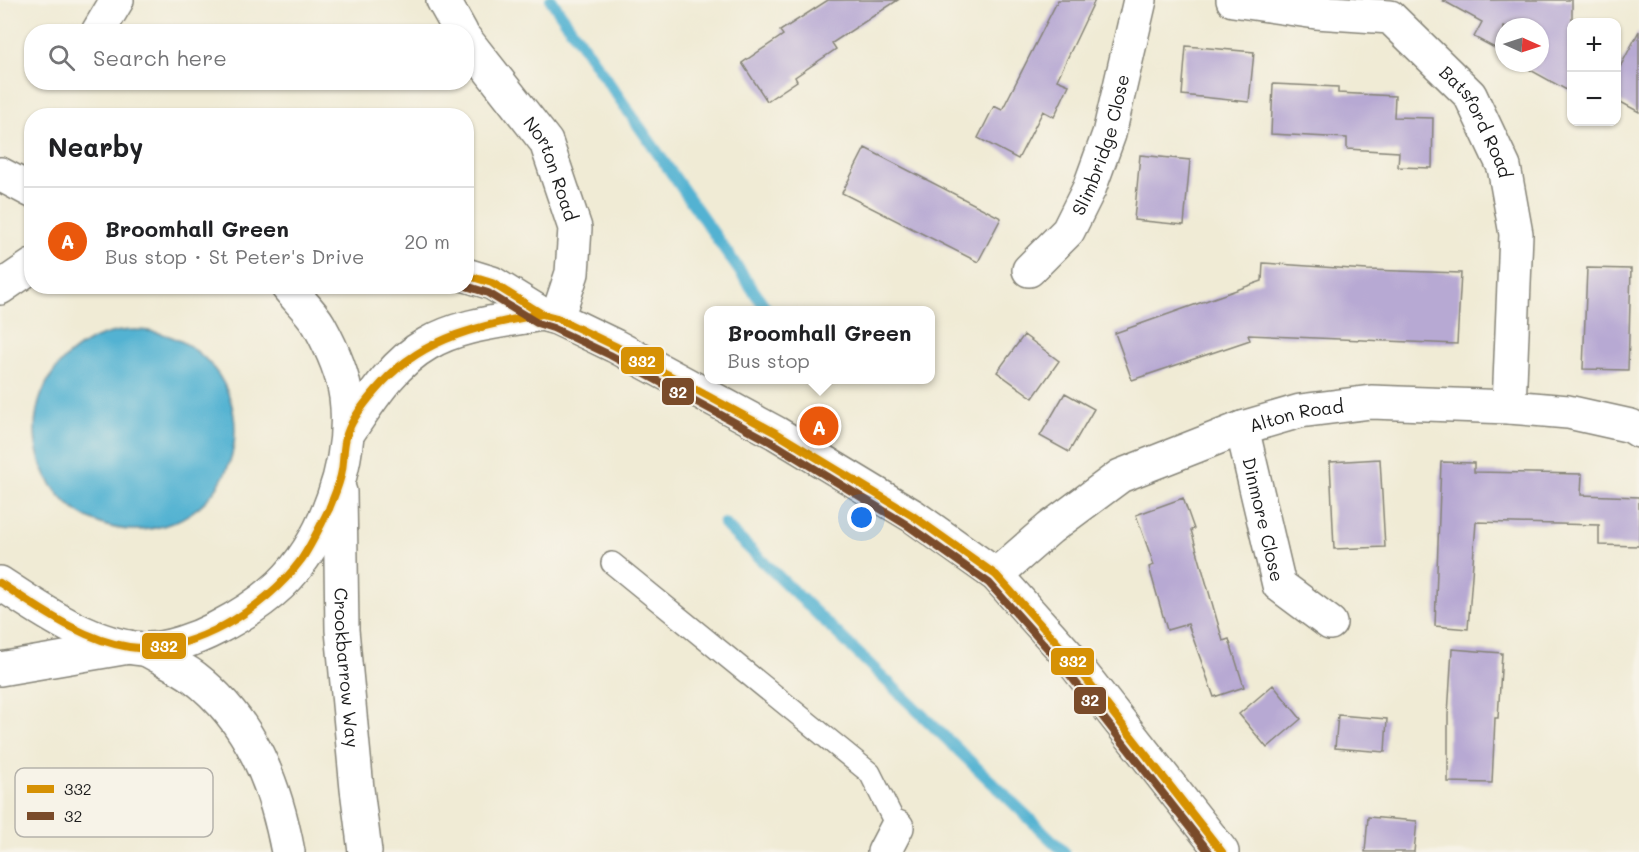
<!DOCTYPE html>
<meta charset="utf-8">
<style>
body{margin:0;font-family:Mali,sans-serif;background:#f6f6f6;color:#202124}
.controls{position:absolute;right:18px;top:18px;display:grid;overflow:hidden;border-radius:12px;box-shadow:0 2px 4px #0004}
.controls button{width:54px;height:54px;display:grid;place-items:center;padding:0;border:0;border-bottom:2px solid #e0e0e0;background:#fff;color:#202124;font:30px sans-serif}
.compass{position:absolute;left:1495px;top:18px;width:54px;height:54px;border-radius:50%;background:#fff;box-shadow:0 2px 4px #0004;rotate:93deg}
.you{position:absolute;left:862px;top:518px;width:21px;height:21px;margin:-15px;border:4px solid #fff;border-radius:50%;background:#1a73e8;box-shadow:0 0 0 9px #1a73e833}
.badge{display:grid;place-items:center;width:39px;height:39px;border-radius:50%;background:#ea580c;color:#fff;font-size:20px;font-weight:700}
.pin{position:absolute;translate:-50% -50%;border:3px solid #fff;box-shadow:0 2px 6px #0006}
.popup{position:absolute;left:704px;top:306px;width:231px;height:78px;box-sizing:border-box;display:grid;place-content:center;border-radius:12px;background:#fff;filter:drop-shadow(0 2px 4px #0005);font-size:20px;white-space:nowrap;color:#757577}
.popup b{font-size:22px;color:#202124}
.popup::after{content:'';position:absolute;left:50%;top:100%;margin-left:-12px;border:12px solid transparent;border-top-color:#fff}
.list{margin:0;padding:0;list-style:none}
h2{display:flex;justify-content:space-between;align-items:center;height:78px;margin:0;padding:0 24px;font-size:26px}
h2 small{font-size:20px;font-weight:400;color:#757577}
.list li{display:grid;grid-template-columns:39px 1fr auto;gap:18px;align-items:center;box-sizing:border-box;height:108px;padding:0 24px;border-top:2px solid #e0e0e0}
.list b{display:block;font-size:22px;white-space:nowrap}
.list p{margin:0;font-size:20px;white-space:nowrap;color:#757577}
.list em{font-size:20px;font-style:normal;color:#757577}
.icon{flex:none;width:33px;height:33px;fill:none;stroke:currentColor;stroke-width:2;stroke-linecap:round;stroke-linejoin:round}
.map{position:relative;flex:none;width:1639px;height:852px;overflow:hidden}
.search{position:absolute;background:#fff;box-shadow:0 2px 4px #0004;left:24px;top:24px;width:450px;height:66px;display:flex;align-items:center;gap:15px;box-sizing:border-box;padding:0 21px;border-radius:24px;color:#757577;font-size:22px}
.panel{position:absolute;background:#fff;box-shadow:0 2px 4px #0004;left:24px;top:108px;width:450px;height:186px;border-radius:24px}
.map>svg:first-child{display:block}
</style>
<div class="map">
<svg width="1639" height="852" viewBox="0 0 1639 852">
<rect width="100%" height="100%" fill="#f7f3e8"/>
<filter id="ink" filterUnits="userSpaceOnUse"><feTurbulence type="fractalNoise" baseFrequency=".0167" numOctaves="2"/><feDisplacementMap in="SourceGraphic" scale="12" xChannelSelector="R" yChannelSelector="G"/><feConvolveMatrix kernelMatrix="1 2 1 2 8 2 1 2 1" color-interpolation-filters="sRGB"/></filter>
<filter id="wash" filterUnits="userSpaceOnUse"><feTurbulence type="fractalNoise" baseFrequency=".008" numOctaves="4" result="noise"/><feDisplacementMap in="SourceGraphic" scale="24" xChannelSelector="R" yChannelSelector="G"/><feGaussianBlur stdDeviation="1.35" result="paint"/><feColorMatrix in="noise" values="0 0 0 0 0 0 0 0 0 0 0 0 0 0 0 0 0 1.4 0 .05"/><feComposite in="paint" operator="in"/></filter>
<g filter="url(#wash)">
<rect width="100%" height="100%" fill="#f0ebd5"/>
<path fill="#53b2d2" stroke="#386777" stroke-width="1.5" d="M35 430a100 100 0 1 1 200 0a100 100 0 1 1-200 0Z"/>
<g fill="none" stroke-linecap="round" stroke-linejoin="round">
<path stroke="#53b2d2" stroke-width="12" d="M551,0L767,310
M724,524L1064,852"/>
</g>
<g id="blocks">
<path fill="#b7a9d3" d="M828,0H898L832,43L836,49L795,77L797,81L767,101L742,63L783,35L780,31Z
M1058,0H1095L1057,80L1069,85L1054,117L1043,111L1018,159L978,138L994,106L1002,110Z
M1442,0H1572V93L1523,66L1522,63H1540V27H1504V53L1474,37L1482,22Z
M1639,31V112L1617,100V73Z
M1186,46L1254,52L1249,102L1182,95Z
M1273,84L1338,87V93L1395,96L1394,117L1433,118L1432,168L1398,167L1399,152L1347,149V138L1271,134Z
M865,148L1001,218L978,262L842,193Z
M1140,155L1190,160L1184,225L1134,220Z
M1263,263L1367,270L1461,273L1457,344L1248,335L1250,340L1132,380L1115,333L1262,281Z
M1587,268L1631,269L1628,370L1583,369Z
M1024,335L1059,361L1033,398L997,372Z
M1065,393L1094,409L1069,452L1040,436Z
M1380,459L1385,547L1334,549L1330,462Z
M1441,462L1474,463V472L1582,474L1581,495L1639,497V546L1599,545V525L1476,522L1468,629L1435,626Z
M1183,498L1194,529L1191,530L1223,641L1229,639L1244,687L1214,697L1188,624L1167,630L1149,567L1154,565L1136,515Z
M1452,649L1502,653L1498,718H1495L1492,783L1448,782V715Z
M1273,685L1301,719L1267,748L1239,714Z
M1338,715L1387,719L1385,752L1335,748Z
M1368,817L1417,821L1414,852H1365Z"/>
</g>
</g>
<g filter="url(#ink)">
<use href="#blocks" fill-opacity="0" stroke="#868478" stroke-width="1.5"/>
<g fill="none" stroke-linecap="round" stroke-linejoin="round">
<g stroke="#868478" stroke-width="24">
<path id="service" d="M612,563L870,773L897,827"/>
</g>
<g stroke="#868478" stroke-width="36">
<g id="minor">
<path d="M443,0L461,32"/>
<path id="s1" d="M1233,0L1316,12L1390,17L1470,95L1504,167L1516,234L1509,407"/>
<path d="M98,32L117,0"/>
<path id="s2" d="M466,40L546,142L575,228L572,273L557,318"/>
<path id="s3" d="M1029,270L1068,231L1089,189L1109,134L1140,0"/>
<path id="s4" d="M1242,428L1279,585L1330,623"/>
<path id="s5" d="M996,575L1050,528L1120,476L1242,428L1300,411L1371,402L1509,407L1568,412L1631,426L1639,431"/>
<path d="M884,852L897,827"/>
</g>
</g>
<g stroke="#868478" stroke-width="36">
<path id="tertiary" d="M466,275L492,283L542,314L557,318L615,346L776,433L913,516L996,575L1066,653L1222,852
M348,433C370,401 392,364 427,344C460,324 505,321 542,314
M0,669L129,647"/>
</g>
<g stroke="#868478" stroke-width="36">
<g id="trunk">
<path d="M0,174L32,191"/>
<path d="M0,288L32,266"/>
<path id="s6" d="M340,492L342,630L357,789L365,852"/>
<path d="M0,583C43,611 90,645 143,649C166,650 196,639 217,628C240,616 261,603 280,585C326,541 354,459 346,397C343,374 330,345 319,325C311,311 297,299 287,286"/>
<path d="M146,649C161,658 179,666 194,677C251,721 275,783 288,852"/>
</g>
</g>
<use href="#service" stroke="#fff" stroke-width="21"/>
<use href="#minor" stroke="#fff" stroke-width="33"/>
<use href="#tertiary" stroke="#fff" stroke-width="33"/>
<use href="#trunk" stroke="#fff" stroke-width="33"/>
<g stroke="#f7f3e8" stroke-width="12">
<path id="bus-1" d="M466,275L492,283L542,314L557,318L615,346L776,433L913,516L996,575L1066,653L1222,852
M0,583C39,608 82,640 129,647C191,656 265,609 301,560C312,544 320,526 329,509C334,496 340,484 342,470C344,458 343,446 347,434C353,416 370,396 383,382C426,336 483,325 542,314"/>
</g>
<g stroke="#f7f3e8" stroke-width="12">
<path id="bus-2" d="M466,286L488,293L537,323L553,328L610,355L771,442L907,525L989,583L1058,660L1209,852"/>
</g>
<use href="#bus-1" stroke="#d69104" stroke-width="8"/>
<use href="#bus-2" stroke="#7a4b2a" stroke-width="8"/>
</g>
</g>
<g text-anchor="middle" dominant-baseline="central" stroke-width="6" stroke-linejoin="round" paint-order="stroke">
<g font-size="18" fill="#1c1c1c" stroke="#f7f3e8">
<text stroke="none"><textPath href="#s1" startOffset="296">Batsford Road</textPath></text>
<text stroke="none"><textPath href="#s3" startOffset="148">Slimbridge Close</textPath></text>
<text stroke="none"><textPath href="#s2" startOffset="156">Norton Road</textPath></text>
<text stroke="none"><textPath href="#s5" startOffset="346">Alton Road</textPath></text>
<text stroke="none"><textPath href="#s4" startOffset="94">Dinmore Close</textPath></text>
<text stroke="none"><textPath href="#s6" startOffset="176">Crookbarrow Way</textPath></text>
</g>
</g>
<rect x="15" y="768" width="198" height="69" rx="9" fill="#f7f3e8" stroke="#b5b2ab" stroke-width="1.5"/>
<rect x="27" y="785" width="27" height="8" fill="#d69104"/>
<rect x="27" y="812" width="27" height="8" fill="#7a4b2a"/>
<g font-size="16" fill="#1c1c1c">
<text x="64" y="795">332</text>
<text x="64" y="822">32</text>
</g>
<g stroke="#f7f3e8" stroke-width="2">
<rect x="620" y="346" width="45" height="29" rx="6" fill="#d69104"/>
<rect x="661" y="377" width="34" height="29" rx="6" fill="#7a4b2a"/>
<rect x="141" y="632" width="46" height="28" rx="6" fill="#d69104"/>
<rect x="1050" y="647" width="45" height="29" rx="6" fill="#d69104"/>
<rect x="1073" y="686" width="34" height="29" rx="6" fill="#7a4b2a"/>
</g>
<g font-size="16" text-anchor="middle" font-weight="bold" fill="#fff">
<text x="642" y="367">332</text>
<text x="678" y="398">32</text>
<text x="164" y="652">332</text>
<text x="1073" y="667">332</text>
<text x="1090" y="706">32</text>
</g>
</svg>
<div class="controls">
<button>+</button>
<button>−</button>
</div>
<svg class="compass" viewBox="-18 -18 36 36"><path d="M0-13l5 13h-10z" fill="#e53935"/><path d="M0 13l5-13h-10z" fill="#757577"/></svg>
<div class="you"></div>
<div class="pin badge" style="left:819px;top:426px">A</div>
<div class="popup"><b>Broomhall Green</b>Bus stop</div>
<div class="search"><svg class="icon" aria-label="search" viewBox="0 0 24 24"><circle cx="10" cy="10" r="6"/><path d="M15 15l6 6"/></svg>Search here</div>
<section class="panel">
<h2>Nearby<small></small></h2>
<ul class="list">
<li><span class="badge">A</span><div><b>Broomhall Green</b><p>Bus stop · St Peter's Drive</p></div><em>20 m</em></li>
</ul>
</section>
</div>
